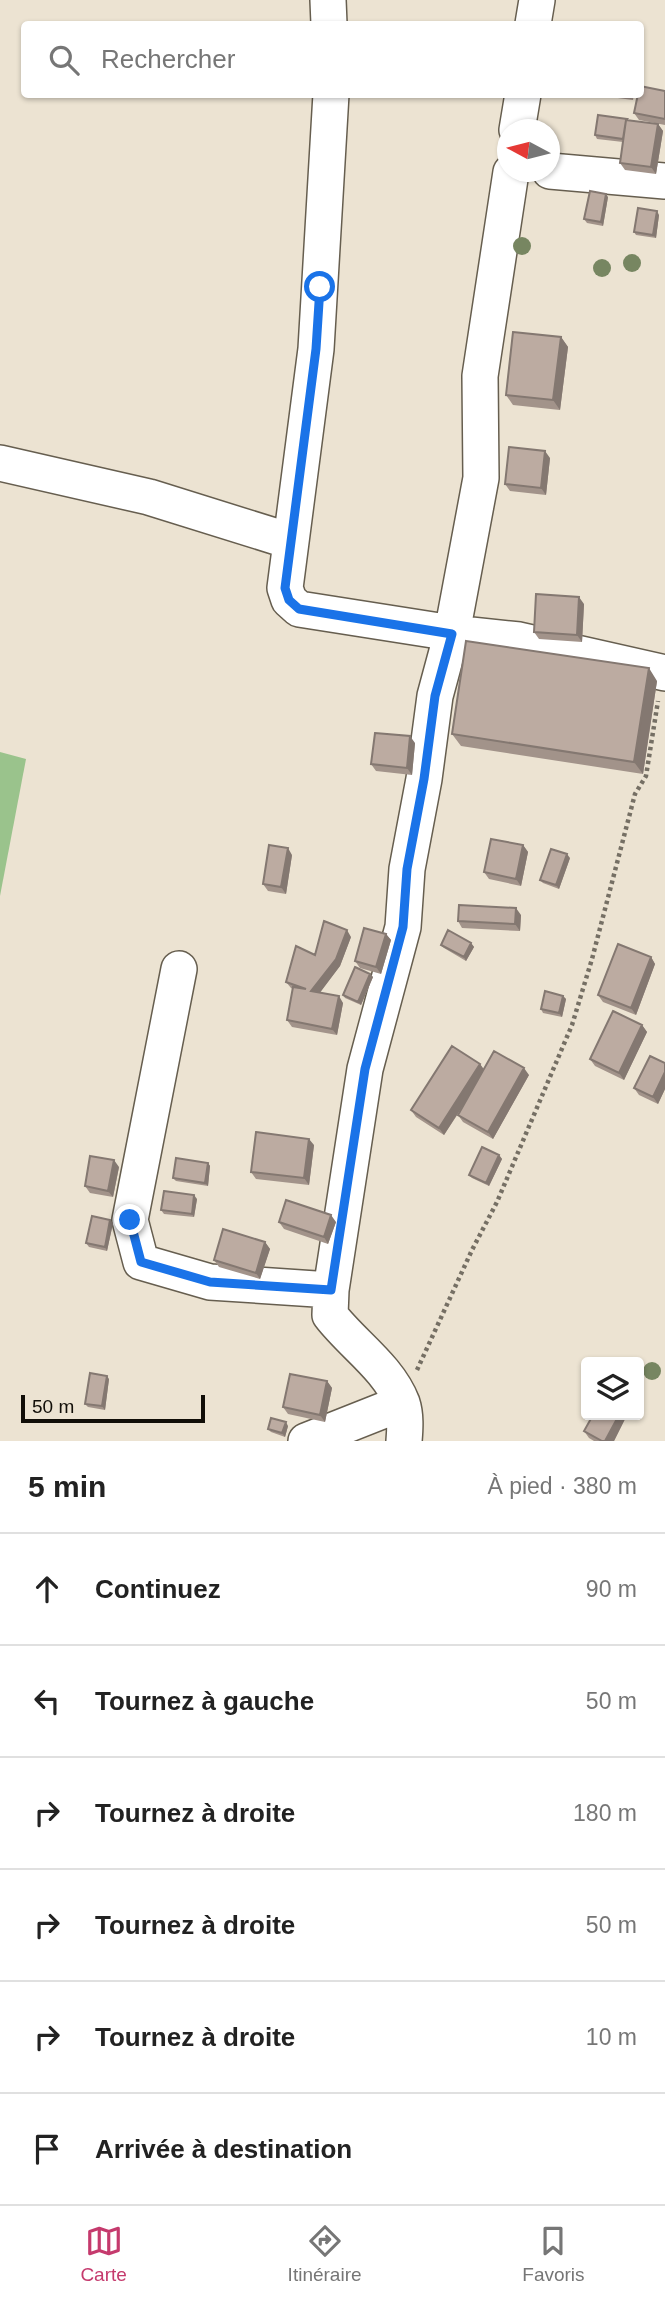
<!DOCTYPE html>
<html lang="fr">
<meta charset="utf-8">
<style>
body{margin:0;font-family:Helvetica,sans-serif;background:#f6f6f6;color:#222}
.controls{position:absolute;right:21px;bottom:21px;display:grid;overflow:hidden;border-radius:7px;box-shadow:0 2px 5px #0004}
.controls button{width:63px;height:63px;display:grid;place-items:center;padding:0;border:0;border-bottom:2px solid #e0e0e0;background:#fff;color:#222;font:35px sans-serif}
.compass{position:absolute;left:497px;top:119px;width:63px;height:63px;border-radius:50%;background:#fff;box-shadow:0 2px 5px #0004;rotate:277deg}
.scale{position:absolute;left:21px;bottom:18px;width:184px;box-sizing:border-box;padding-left:7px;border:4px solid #110e08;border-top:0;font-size:19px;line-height:24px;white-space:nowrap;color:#110e08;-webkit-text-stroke:5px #ece3d2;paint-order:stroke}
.stop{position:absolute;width:21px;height:21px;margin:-16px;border:5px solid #1a73e8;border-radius:50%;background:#fff}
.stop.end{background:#1a73e8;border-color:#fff;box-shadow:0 2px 7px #0008}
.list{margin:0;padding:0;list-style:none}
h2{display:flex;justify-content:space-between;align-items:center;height:91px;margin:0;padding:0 28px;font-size:30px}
h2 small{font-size:23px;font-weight:400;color:#767676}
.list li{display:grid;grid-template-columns:46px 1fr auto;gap:21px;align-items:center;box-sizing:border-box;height:112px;padding:0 28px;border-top:2px solid #e0e0e0}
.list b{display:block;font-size:26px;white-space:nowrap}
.list em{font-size:23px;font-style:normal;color:#767676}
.icon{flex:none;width:38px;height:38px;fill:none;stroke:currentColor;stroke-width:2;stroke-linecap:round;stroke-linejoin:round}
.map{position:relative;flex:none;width:665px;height:1441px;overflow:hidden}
.search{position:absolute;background:#fff;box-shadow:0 2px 5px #0004;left:21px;right:21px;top:21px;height:77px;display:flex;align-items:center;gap:18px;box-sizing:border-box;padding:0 24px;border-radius:7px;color:#767676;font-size:26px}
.sheet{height:763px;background:#fff}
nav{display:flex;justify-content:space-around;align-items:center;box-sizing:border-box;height:98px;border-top:2px solid #e0e0e0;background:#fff;font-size:19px;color:#767676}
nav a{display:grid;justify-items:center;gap:4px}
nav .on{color:#c53a6d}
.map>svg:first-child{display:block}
</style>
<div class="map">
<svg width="665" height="1441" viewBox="0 0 665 1441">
<rect width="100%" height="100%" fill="#ece3d2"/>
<path fill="#9ac38c" d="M0,752L26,759L0,896Z"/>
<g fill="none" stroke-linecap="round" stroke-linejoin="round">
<g stroke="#665e4f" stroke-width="38">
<path id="minor" d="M328,0L329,24
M533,24L537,0
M331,94L316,349L285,588L289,600L299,609L452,633L519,640L665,673
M517,130L523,94
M550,171L665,181
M0,463L149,497L290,541
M179,969L130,1220L141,1262L210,1282L331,1290
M306,1441L402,1403
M404,1441C405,1429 406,1415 402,1403C388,1367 352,1344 330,1315L331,1290L365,1069L403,927L407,869L424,779L435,696L452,633L481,478L480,376L511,172"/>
</g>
<path stroke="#756f64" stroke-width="4.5" stroke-dasharray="3.5 3.5" stroke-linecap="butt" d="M417,1370L472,1250L497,1202L572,1025L592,959L635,794L646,776L658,701"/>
<use href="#minor" stroke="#fff" stroke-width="35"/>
</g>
<g fill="#778661">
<circle cx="522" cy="246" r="9"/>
<circle cx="632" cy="263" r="9"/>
<circle cx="602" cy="268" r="9"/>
<circle cx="652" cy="1371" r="9"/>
</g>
<path fill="#a2938a" d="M665,91V125L639,120L634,113Z
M608,94H634L633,100L610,97Z
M628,120L658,124L663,131L656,174L625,170L620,163L623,142L597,139L595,135Z
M608,197L603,226L587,223L584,219Z
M659,215L656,238L636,235L634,232Z
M561,337L568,347L560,410L513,405L506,395Z
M550,458L546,495L510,491L505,484Z
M584,604L582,642L539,639L534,632Z
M657,681L643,774L461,746L452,734Z
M415,743L412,775L376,771L371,764Z
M523,845L528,852L521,886L489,879L484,872Z
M292,855L286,894L268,891L263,884Z
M570,858L559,889L543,883L540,880Z
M521,915L520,931L462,928L458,921Z
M386,934L391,940L381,974L360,968L355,961Z
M351,937L340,966L320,992L343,1003L337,1035L292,1027L287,1020L293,989L291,988L286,982L315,955Z
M471,943L474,947L466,961L444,948L441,945Z
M651,957L655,964L636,1015L603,1002L598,995Z
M370,974L373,977L361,1005L345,998L343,995Z
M563,996L566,999L562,1017L543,1013L541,1009Z
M642,1025L647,1032L624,1080L595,1066L590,1059Z
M665,1063V1089L658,1104L639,1095L634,1088Z
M480,1064L484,1070L529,1075L493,1139L463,1122L458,1115L465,1103L444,1135L416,1117L411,1110Z
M314,1145L309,1185L256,1179L251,1172Z
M499,1155L502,1159L489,1186L472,1178L469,1175Z
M208,1163L210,1166L208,1186L176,1181L173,1178Z
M119,1167L113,1197L90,1193L85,1186Z
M197,1199L194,1217L164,1214L161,1210Z
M279,1222H336L328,1244L284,1229Z
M113,1223L107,1251L89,1247L86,1243Z
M265,1242L270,1249L260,1279L219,1267L214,1260Z
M109,1379L105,1410L88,1407L85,1404Z
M327,1381L332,1388L325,1422L288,1414L283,1407Z
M625,1419L614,1441H594L589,1438L584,1431Z
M288,1426L285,1437L271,1432L268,1429Z"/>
<path fill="#847871" d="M658,124L663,131L656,174L651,167Z
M606,194L608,197L603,226L601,222Z
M657,211L659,215L656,238L653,235Z
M561,337L568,347L560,410L553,400Z
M545,451L550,458L546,495L541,488Z
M579,597L584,604L582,642L577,635Z
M649,668L657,681L643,774L634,762Z
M410,736L415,743L412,775L407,768Z
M523,845L528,852L521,886L516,879Z
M288,848L292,855L286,894L281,887Z
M567,854L570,858L559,889L556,885Z
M516,908L521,915L520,931L515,924Z
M347,930L351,937L340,966L316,998L311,991Z
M386,934L391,940L381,974L376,967Z
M471,943L474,947L466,961L464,957Z
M651,957L655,964L636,1015L631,1008Z
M370,974L373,977L361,1005L358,1002Z
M339,996L343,1003L337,1035L332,1029Z
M563,996L566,999L562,1017L559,1013Z
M642,1025L647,1032L624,1080L619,1073Z
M480,1064L485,1071L444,1135L439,1128Z
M524,1068L529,1075L493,1139L488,1132Z
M665,1072V1089L658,1104L653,1097Z
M309,1139L314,1145L309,1185L304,1178Z
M499,1155L502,1159L489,1186L486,1183Z
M114,1160L119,1167L113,1197L108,1191Z
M208,1163L210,1166L208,1186L205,1183Z
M194,1195L197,1199L194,1217L192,1214Z
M331,1215L336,1222L328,1244L324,1237Z
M110,1220L113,1223L107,1251L105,1247Z
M265,1242L270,1249L260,1279L256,1273Z
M107,1376L109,1379L105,1410L102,1406Z
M327,1381L332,1388L325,1422L320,1415Z
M619,1415H622L625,1419L614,1441H605Z
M286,1422L288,1426L285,1437L282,1433Z"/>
<path fill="#bcaba1" stroke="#847871" stroke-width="2" d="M640,86L665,91V119L634,113L638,94H640Z
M615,94H631L630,97Z
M598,115L627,119L626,120L623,139L595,135Z
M626,120L658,124L651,167L620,163Z
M590,191L606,194L601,222L584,219Z
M638,208L657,211L653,235L634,232Z
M513,332L561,337L553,400L506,395Z
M509,447L545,451L541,488L505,484Z
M536,594L579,597L577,635L534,632Z
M466,641L649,668L634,762L452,734Z
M375,733L410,736L407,768L371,764Z
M491,839L523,845L516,879L484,872Z
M269,845L288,848L281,887L263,884Z
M551,849L567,854L556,885L540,880Z
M459,905L516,908L515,924L458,921Z
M324,921L347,930L336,959L311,991L339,996L332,1029L287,1020L293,987L306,989L286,982L296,946L315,955Z
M364,928L386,934L376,967L355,961Z
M448,930L471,943L464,957L441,945Z
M618,944L651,957L631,1008L598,995Z
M355,967L370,974L358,1002L343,995Z
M545,991L563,996L559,1013L541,1009Z
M613,1011L642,1025L619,1073L590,1059Z
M452,1046L480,1064L439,1128L411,1110Z
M494,1051L524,1068L488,1132L458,1115Z
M650,1056L665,1063V1072L653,1097L634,1088Z
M256,1132L309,1139L304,1178L251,1172Z
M482,1147L499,1155L486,1183L469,1175Z
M90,1156L114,1160L108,1191L85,1186Z
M176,1158L208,1163L205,1183L173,1178Z
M164,1191L194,1195L192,1214L161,1210Z
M286,1200L331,1215L324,1237L279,1222Z
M92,1216L110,1220L105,1247L86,1243Z
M223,1229L265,1242L256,1273L214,1260Z
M90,1373L107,1376L102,1406L85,1404Z
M290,1374L327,1381L320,1415L283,1407Z
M593,1415H619L605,1441H602L584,1431Z
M271,1418L286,1422L282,1433L268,1429Z"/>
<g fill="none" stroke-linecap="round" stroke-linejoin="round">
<path stroke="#1a73e8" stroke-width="9" d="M130,1220L141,1262L210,1282L331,1290L365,1069L403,927L407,869L424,779L435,696L452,634L299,609L289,600L285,588L316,349L320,287"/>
</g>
</svg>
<div class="controls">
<button><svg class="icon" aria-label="layers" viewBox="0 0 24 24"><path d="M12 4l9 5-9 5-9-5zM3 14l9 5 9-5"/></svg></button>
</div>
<svg class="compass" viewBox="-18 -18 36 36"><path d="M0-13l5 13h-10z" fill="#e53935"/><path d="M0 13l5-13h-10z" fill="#767676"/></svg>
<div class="scale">50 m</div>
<div class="stop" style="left:320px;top:287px"></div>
<div class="stop end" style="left:130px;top:1220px"></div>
<div class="search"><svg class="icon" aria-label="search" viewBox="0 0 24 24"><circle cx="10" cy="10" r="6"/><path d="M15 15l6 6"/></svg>Rechercher</div>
</div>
<section class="sheet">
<h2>5 min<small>À pied · 380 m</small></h2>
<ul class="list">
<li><svg class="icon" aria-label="ahead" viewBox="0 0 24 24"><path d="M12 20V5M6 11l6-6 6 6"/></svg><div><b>Continuez</b></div><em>90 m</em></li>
<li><svg class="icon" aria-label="left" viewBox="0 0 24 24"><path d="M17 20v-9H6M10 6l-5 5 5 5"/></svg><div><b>Tournez à gauche</b></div><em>50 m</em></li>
<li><svg class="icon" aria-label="right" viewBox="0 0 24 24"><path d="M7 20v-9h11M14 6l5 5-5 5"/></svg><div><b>Tournez à droite</b></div><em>180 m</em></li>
<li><svg class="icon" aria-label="right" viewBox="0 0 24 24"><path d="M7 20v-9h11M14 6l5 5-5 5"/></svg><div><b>Tournez à droite</b></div><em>50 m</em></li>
<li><svg class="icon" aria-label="right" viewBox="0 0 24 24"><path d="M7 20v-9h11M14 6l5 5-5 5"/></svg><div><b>Tournez à droite</b></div><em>10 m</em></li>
<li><svg class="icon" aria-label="arrive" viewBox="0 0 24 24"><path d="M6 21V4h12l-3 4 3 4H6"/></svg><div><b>Arrivée à destination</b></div></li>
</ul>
</section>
<nav>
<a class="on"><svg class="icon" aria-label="map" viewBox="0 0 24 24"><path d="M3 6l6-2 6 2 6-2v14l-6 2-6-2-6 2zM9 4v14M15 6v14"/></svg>Carte</a>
<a><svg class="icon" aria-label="directions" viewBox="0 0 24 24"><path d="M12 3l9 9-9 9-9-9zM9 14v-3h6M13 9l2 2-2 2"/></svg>Itinéraire</a>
<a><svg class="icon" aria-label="saved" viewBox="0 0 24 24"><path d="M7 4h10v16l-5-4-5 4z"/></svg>Favoris</a>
</nav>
